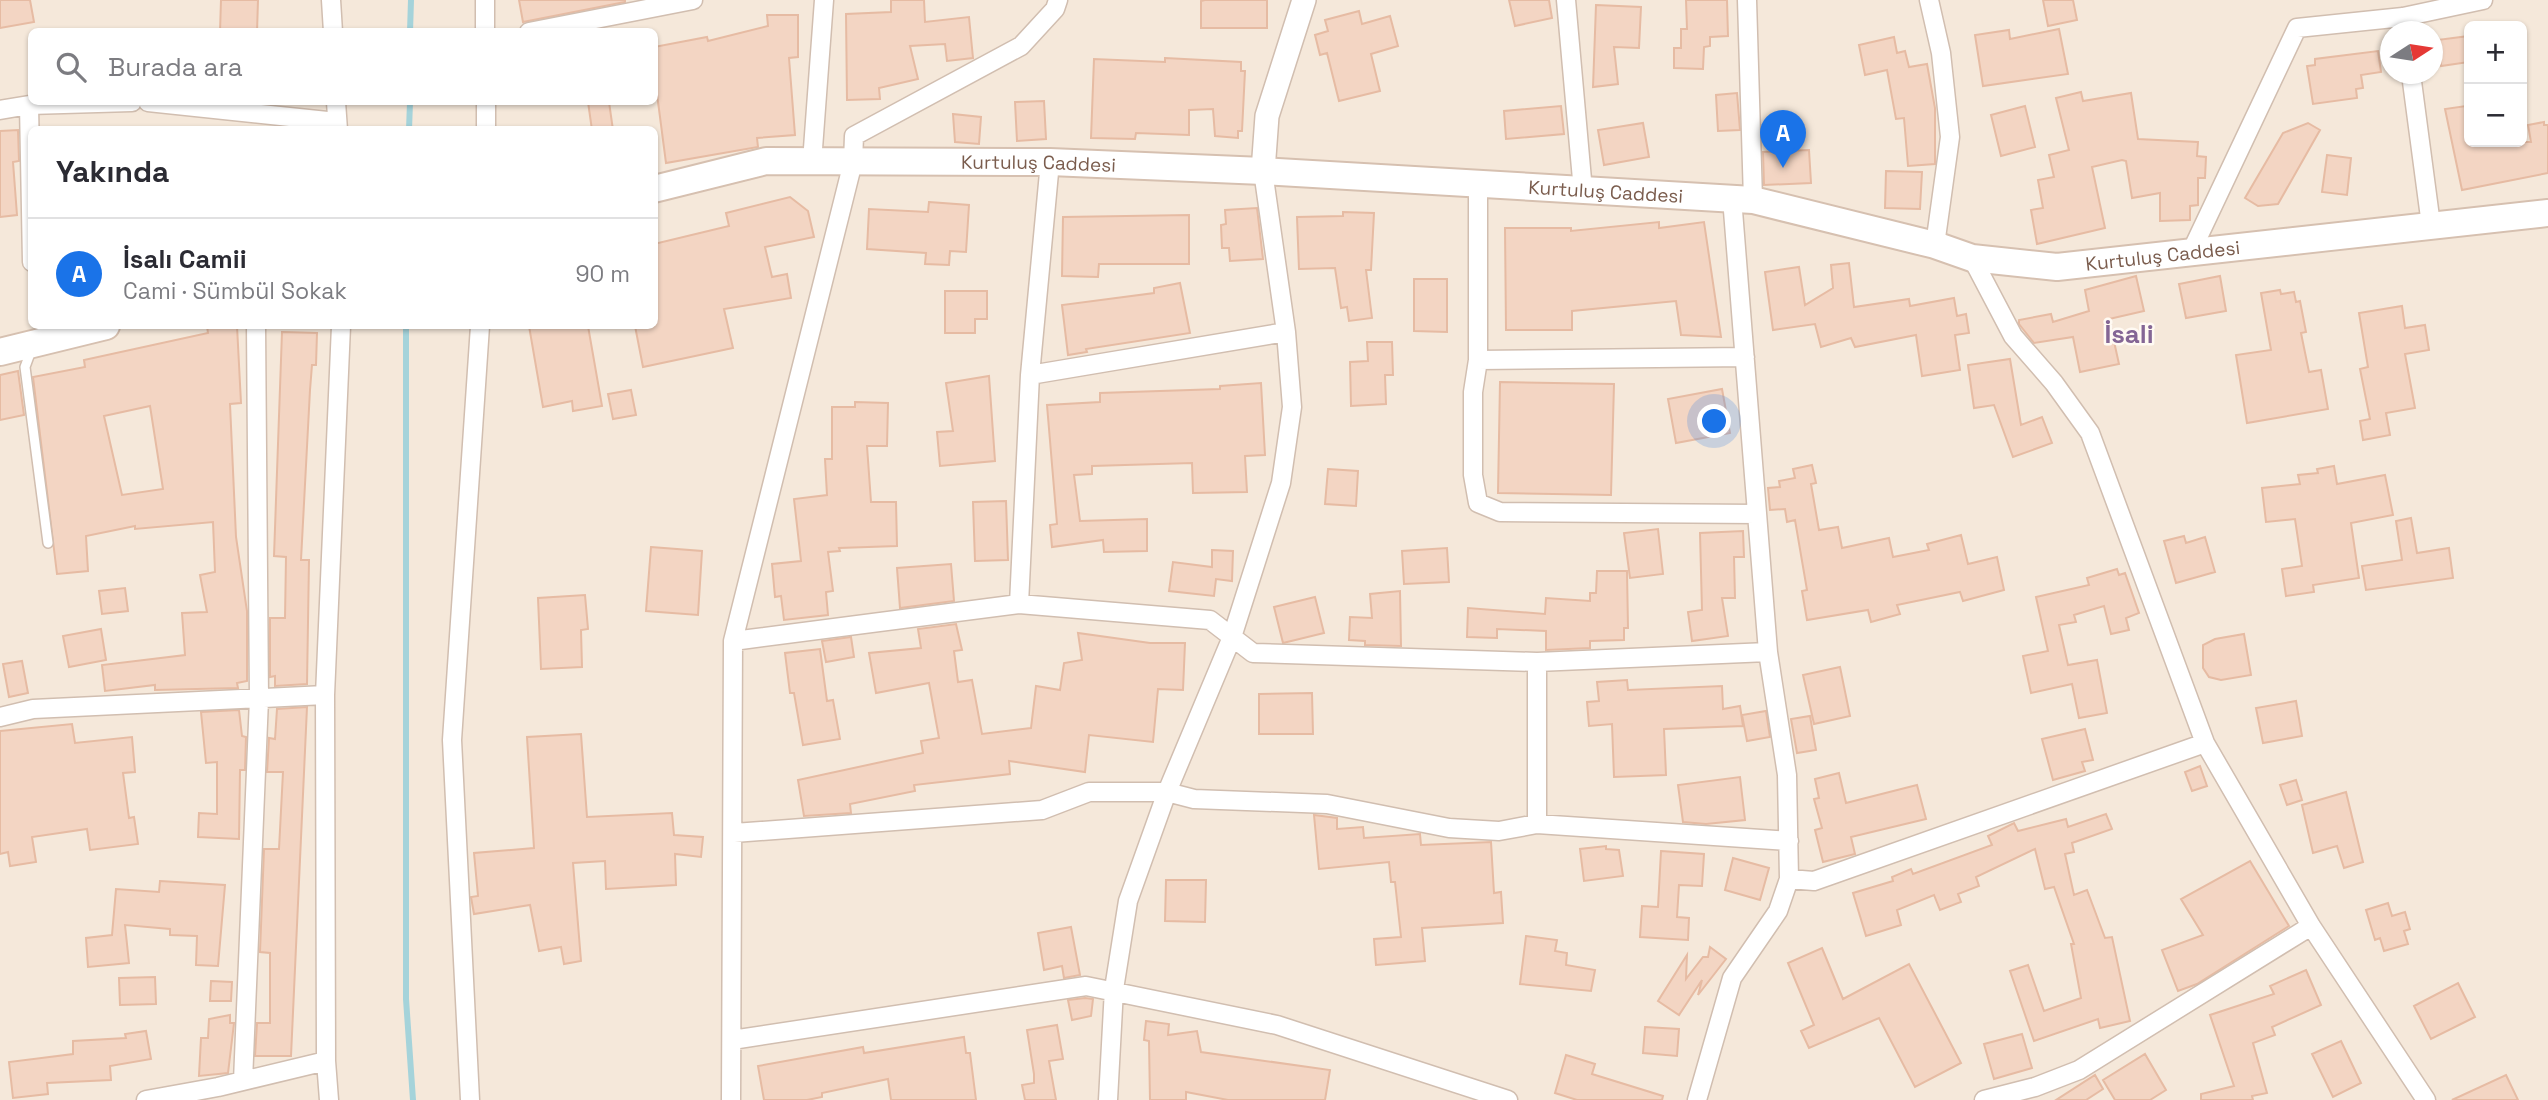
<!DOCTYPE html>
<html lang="tr">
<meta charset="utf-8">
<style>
body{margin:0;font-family:"Space Grotesk",sans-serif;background:#f7f7f7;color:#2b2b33}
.controls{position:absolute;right:21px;top:21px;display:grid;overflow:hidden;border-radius:10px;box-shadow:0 2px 5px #0004}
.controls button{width:63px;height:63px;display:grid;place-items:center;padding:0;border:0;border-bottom:2px solid #e1e1e2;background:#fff;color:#2b2b33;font:35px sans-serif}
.compass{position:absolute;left:2380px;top:21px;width:63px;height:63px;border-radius:50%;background:#fff;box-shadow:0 2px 5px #0004;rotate:78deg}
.you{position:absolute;left:1715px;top:422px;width:24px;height:24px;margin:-18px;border:5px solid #fff;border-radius:50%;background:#1a73e8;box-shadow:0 0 0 10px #1a73e833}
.badge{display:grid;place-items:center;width:46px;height:46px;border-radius:50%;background:#1a73e8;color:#fff;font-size:23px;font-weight:700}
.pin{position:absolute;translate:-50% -58px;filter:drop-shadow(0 2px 4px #0008)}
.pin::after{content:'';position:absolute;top:37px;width:24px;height:21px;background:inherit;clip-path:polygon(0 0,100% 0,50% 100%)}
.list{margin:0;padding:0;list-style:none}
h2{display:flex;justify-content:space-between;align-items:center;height:91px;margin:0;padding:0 28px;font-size:30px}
h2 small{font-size:23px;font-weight:400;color:#7c7c81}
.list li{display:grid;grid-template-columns:46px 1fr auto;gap:21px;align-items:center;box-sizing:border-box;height:112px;padding:0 28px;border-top:2px solid #e1e1e2}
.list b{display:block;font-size:26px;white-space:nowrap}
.list p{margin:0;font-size:23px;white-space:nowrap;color:#7c7c81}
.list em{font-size:23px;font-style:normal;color:#7c7c81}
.icon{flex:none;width:38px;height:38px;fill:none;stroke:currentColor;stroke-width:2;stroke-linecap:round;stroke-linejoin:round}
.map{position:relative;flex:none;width:2548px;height:1100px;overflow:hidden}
.search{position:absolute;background:#fff;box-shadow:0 2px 5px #0004;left:28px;top:28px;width:630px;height:77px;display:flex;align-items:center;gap:18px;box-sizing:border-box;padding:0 24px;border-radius:10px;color:#7c7c81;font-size:26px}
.panel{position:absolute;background:#fff;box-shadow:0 2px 5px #0004;left:28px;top:126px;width:630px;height:203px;border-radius:10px}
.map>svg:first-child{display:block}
</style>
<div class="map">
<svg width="2548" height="1100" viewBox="0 0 2548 1100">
<rect width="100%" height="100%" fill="#fdf6ec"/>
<path fill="#f5e8da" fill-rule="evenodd" d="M0,0H2548V1100H0ZM2469,26H2522V142H2469ZM32,32H654V102H32ZM2390,32H2432V74H2390ZM32,130H654V326H32Z"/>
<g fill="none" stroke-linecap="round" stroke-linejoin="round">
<path stroke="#a5d3da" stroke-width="6" d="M410,32L411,0
M409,130L410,102
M406,326V999L413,1100"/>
</g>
<path fill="#f3d5c3" stroke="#e6bba3" stroke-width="2" fill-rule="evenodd" d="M0,0H30L34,22L0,28Z
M221,0H258L257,32H220Z
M519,0H625V2L523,22Z
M891,0H924L925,22L969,17L973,58L947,61L945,44L910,46L918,79L879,88L880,99L847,100L846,14L891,12Z
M1205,0H1267V28H1201V1Z
M1509,0H1549L1552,18L1515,26Z
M1686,0H1727L1728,36L1710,37V46L1704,47L1703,69L1674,68V48H1681V29H1687Z
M2043,0H2073L2077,20L2048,26Z
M1596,5L1641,7L1639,48L1614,47L1618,84L1593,87Z
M1359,11L1362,24L1390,16L1398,46L1371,54L1380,91L1339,101L1327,53L1320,55L1315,35L1328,31L1325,20Z
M767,15H798V57L789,58L795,135L757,138L758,147L666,163L657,94H654V47L707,37L708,41L768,26Z
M2059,29L2068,74L1983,86L1975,35L2009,30L2010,39Z
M2469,36V62L2441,66L2437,40Z
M1894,37L1897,53L1905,51L1909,67L1927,64L1935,108V164L1908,166L1904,118L1896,119L1887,70L1865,75L1859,45Z
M2378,51L2381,72L2361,75L2363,88L2356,89L2357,98L2313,104L2307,66L2315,65V59Z
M1165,58L1241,62V71H1245L1242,131H1238V138L1215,136L1213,109L1189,110V135L1136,133L1135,139L1091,138L1094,59L1165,62Z
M2081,92L2083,101L2131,93L2138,139L2198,142L2197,156L2206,157L2205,178H2198V205L2190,206V220L2160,221V193L2132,198L2126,161L2122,160L2092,167L2105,228L2037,244L2031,210L2043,208L2038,180L2054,177L2049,155L2069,150L2056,98Z
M1737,93L1740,130L1718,131L1716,95Z
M1044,101L1046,139L1017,141L1015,102Z
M588,102H609L613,130H592Z
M1561,106L1564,134L1506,139L1504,111Z
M2025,106L2035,147L2001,156L1991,115Z
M2466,106L2469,109V142H2531L2528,125L2544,122V125H2548V173L2462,190L2445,109Z
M953,114L981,117L979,144L955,142Z
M1643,123L1649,157L1604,165L1598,130Z
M2308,123L2320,130L2278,204L2258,206L2245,198L2283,133Z
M18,130L19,161L13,162L17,215L0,217V131Z
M1809,150L1811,183L1764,185L1763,152Z
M2327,155L2351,158L2347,195L2322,192Z
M1886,171L1922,172L1920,209L1885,208Z
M790,197L808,211L814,237L765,247L772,277L787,274L791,298L724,309L733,348L643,367L635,326H654V244L729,226L726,213Z
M929,202L969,205L966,252L950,251L949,265L925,264L926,253L867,249L869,209L928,212Z
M1257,208L1263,259L1230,261L1229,248H1222L1221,225L1226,224L1225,210Z
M1343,212L1374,213L1371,270H1366L1372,318L1349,321L1347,307L1341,308L1335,268L1299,269L1297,217L1343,216Z
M1189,215V264H1099L1098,277L1062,276L1063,217Z
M1659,222V228L1704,222L1721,337L1681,335L1676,301L1572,311V330H1506L1505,228H1571V231Z
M1849,263L1854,307L1909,299L1910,306L1954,298L1957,316L1966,314L1969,333L1955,335L1960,370L1922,376L1916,335L1855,347L1851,338L1821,347L1815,324L1773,330L1765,272L1799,267L1805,305L1833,288L1831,265Z
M2136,276L2144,311L2109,319L2119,364L2080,372L2073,337L2034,343L2019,324V320L2051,314L2053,322L2089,311L2085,290Z
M2220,276L2226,311L2186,318L2179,284Z
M1414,279H1447V332L1414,331Z
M1180,283L1190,333L1086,349L1087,352L1068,355L1062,305L1154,293V288Z
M2280,290L2281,294L2294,292L2296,302L2300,301L2306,332L2301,333L2309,372L2321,370L2328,409L2247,423L2236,355L2271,350L2261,293Z
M945,291H987V319H975V333H945Z
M2402,306L2405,328L2425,325L2429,350L2405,354L2415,408L2386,413L2390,435L2363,440L2360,421L2370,419L2360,369L2368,367L2359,313Z
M207,326H237L241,403L230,404L236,537L247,611V681L237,683L238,688L155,690V685L105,691L102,665L185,655L182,613L207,612L200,575L215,572L213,522L135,529V526L86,536L88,571L57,574L33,377L85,367L84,360L208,333ZM150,406L163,489L122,495L104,416Z
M529,326H588L602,406L573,411L572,401L543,407Z
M282,332L317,333L316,365H312L310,390L301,560H309L307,684L275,686V676L270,677V618H285L286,557L274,556Z
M1367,342H1392L1393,375H1385L1386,404L1351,406L1350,362L1368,361Z
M2010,359L2021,425L2042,417L2052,443L2013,457L1994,405L1974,408L1968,365Z
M18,371L24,415L0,420V375Z
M989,376L995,461L940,466L937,432L953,431L946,383Z
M1500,382L1614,384L1611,495L1498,493Z
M1261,383L1265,455L1245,456L1247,492L1193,493L1192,463L1092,466V474L1074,475L1080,521L1147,519V551L1104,552L1103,540L1052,547L1050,525L1057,524L1047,405L1100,402V393L1220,389V386Z
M1722,389L1730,433L1676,443L1668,399Z
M631,390L636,415L613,419L608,394Z
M855,402L888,403L887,446H867L871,502H896L897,546L839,548L840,551L828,552L833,591L826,592L828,615L784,620L781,596L775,597L772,564L801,561L794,499L827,495L825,459H832V407H855Z
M1812,465L1816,483L1811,484L1819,530L1838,527L1842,548L1889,538L1893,557L1929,550L1927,544L1961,535L1968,564L1997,557L2004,590L1963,601L1960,592L1897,605L1900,614L1871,622L1868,610L1807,620L1802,591L1807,590L1795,520L1787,522L1785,509L1770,510L1768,488L1780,487L1779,481L1795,478L1793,469Z
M2334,466L2337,484L2385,475L2393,515L2351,523L2359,578L2313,585L2314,592L2286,596L2282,569L2302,566L2295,519L2266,522L2262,488L2300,484L2298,475L2318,473L2317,469Z
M1328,469L1358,471L1356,506L1325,504Z
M1006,501L1008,560L975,561L973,502Z
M2411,518L2417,553L2449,548L2453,578L2366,590L2362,566L2402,560L2396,521Z
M1658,529L1663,574L1630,578L1624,533Z
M1743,531L1744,557H1734L1735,598H1722L1728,636L1692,641L1688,612L1702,610L1700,533Z
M2184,536L2186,543L2205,537L2215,572L2176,583L2164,541Z
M651,547L702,551L698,615L646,611Z
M1447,548L1449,582L1404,584L1402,551Z
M1212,550L1233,551L1232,581L1216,579L1214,596L1169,591L1173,562L1212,567Z
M951,564L954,601L900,608L897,568Z
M2117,569L2119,575L2125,573L2139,613L2126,618L2129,630L2111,634L2104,606L2074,615L2076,622L2059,625L2068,665L2097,660L2107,713L2079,718L2072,684L2031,693L2023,656L2048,651L2036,597L2089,585L2087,578Z
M1597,571H1627L1628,628H1624V640L1590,641V648L1546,650V631L1497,629V638L1467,637L1468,608L1545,614L1546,598L1590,601V593H1596Z
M125,588L128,611L102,614L99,591Z
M1400,591L1401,646L1365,645V641L1349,640L1350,617L1372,618L1370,594Z
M585,595L588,629L581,630L582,667L541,669L538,598Z
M1315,597L1324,633L1283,643L1274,607Z
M956,624L962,650L954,651L958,682L972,680L982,734L1031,728L1036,686L1060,690L1064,663L1082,660L1078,633L1150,643H1185L1183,690L1158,689L1153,742L1089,735L1085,772L1009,761L1010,774L914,785L915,791L850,804L851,813L804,816L798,780L923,753L921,741L939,738L929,683L876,693L869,653L921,648L918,629Z
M101,629L106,660L69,667L63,636Z
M2244,634L2251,675L2221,680L2209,677L2203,668V645L2215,639Z
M851,637L854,657L826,662L822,641Z
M820,649L827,701L833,700L840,739L803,745L794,693H790L785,653Z
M22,661L28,693L9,697L3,664Z
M1840,667L1850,716L1814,724L1803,675Z
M1627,680L1628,690L1722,686L1723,709L1740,706L1743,726L1664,729L1666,775L1614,777L1612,724L1589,726L1587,702L1599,701L1597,682Z
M1312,693L1313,734H1259V694Z
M2296,701L2302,736L2263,743L2256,708Z
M307,707L291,1056H255L257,1023H270V953L260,952L264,849H279L283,772H267L269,738L275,739L277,709Z
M239,710L242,736L246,737L245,770H240L239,839L198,837L199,813L217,814V762L206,763L201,712Z
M1766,711L1770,737L1747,741L1742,715Z
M1810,716L1816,750L1797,753L1791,719Z
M72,724L75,743L132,737L135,772L123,773L129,818L134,817L138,844L90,850L87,829L32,837L36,862L10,866L8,852L0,854V731Z
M2085,729L2093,760L2082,762L2085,771L2053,780L2042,739Z
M581,734L587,817L672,813L674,835L703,837L701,857L675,854L676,885L606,889L605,861L573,863L581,961L564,964L561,947L539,951L530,905L474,914L471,897L478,896L474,853L534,848L527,737Z
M2200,766L2207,786L2192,791L2185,772Z
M1839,773L1846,803L1917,785L1926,819L1851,837L1855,854L1823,862L1815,830L1822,828L1814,799L1819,798L1815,779Z
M1740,777L1745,820L1706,824L1683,822L1678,785Z
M2296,780L2302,800L2287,805L2280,785Z
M2346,792L2363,862L2344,868L2337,846L2313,853L2302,805Z
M2106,814L2112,829L2072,843L2074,852L2065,854L2074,895L2087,890L2105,938L2112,937L2130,1021L2100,1028L2098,1019L2034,1041L2010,971L2028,965L2044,1011L2081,998L2071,944H2074L2054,887L2045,889L2035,849L1976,877L1979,886L1958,894L1961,902L1940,910L1934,895L1897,910L1901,925L1866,936L1853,893L1893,881L1892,877L1911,869L1913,874L1992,845L1988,836L2014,823L2018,831L2066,819L2068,827Z
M1314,815L1337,818V829L1363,827L1364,838L1420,834L1421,845L1491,842L1494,893L1501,892L1503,923L1422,928L1425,961L1376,965L1374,939L1401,937L1395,882H1391L1389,862L1319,869Z
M1606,846V849L1619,850L1623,876L1584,881L1580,849Z
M1661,851L1704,854L1702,886L1679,885L1677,917L1689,918L1688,940L1640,937L1642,906L1658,907Z
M1733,858L1769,868L1760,900L1725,890Z
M2250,861L2289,926L2197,984L2178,991L2162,950L2203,935L2181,899Z
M1166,880H1206L1205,922L1165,921Z
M160,881L225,885L218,966L196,965L197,936L170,935V929L125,925L129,963L88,967L86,938L112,935L116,889L159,892Z
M2388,903L2392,916L2405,912L2410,929L2404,931L2408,944L2384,951L2380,938L2375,940L2366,910Z
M1071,927L1080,975L1064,978L1062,966L1044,970L1038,933Z
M1526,936L1557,940L1555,951L1567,953L1566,965L1595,970L1591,991L1520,984Z
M1710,947L1726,959L1698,995L1702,980L1679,1015L1658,1001L1687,955L1686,979L1703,957H1708Z
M1822,948L1843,999L1909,964L1961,1063L1915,1087L1879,1018L1809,1048L1801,1031L1814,1025L1788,963Z
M2306,970L2321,1005L2272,1027L2275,1035L2253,1043L2267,1093L2252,1096L2253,1100H2201V1094L2234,1086L2210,1015L2274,994L2270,986Z
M155,977L156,1004L120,1005L119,978Z
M211,981L232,982L231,1001H210Z
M2458,983L2475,1017L2431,1039L2414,1006Z
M1085,998L1093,999L1091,1016L1072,1020L1068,1000Z
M230,1015V1023H234L228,1073L199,1076L201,1038H208L209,1019Z
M1146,1021L1169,1024L1168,1035L1197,1031L1201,1052L1330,1070L1325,1100H1228L1186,1092V1100H1150L1149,1041L1144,1040Z
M1057,1025L1063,1059L1049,1061L1056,1100H1025L1022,1085L1034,1083V1074L1027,1030Z
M1645,1027L1679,1029L1677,1056L1643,1053Z
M146,1031L151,1059L110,1066L111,1080L47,1083L48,1094L13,1098L9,1062L73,1054V1041L126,1038L125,1034Z
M2022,1034L2032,1068L1994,1079L1984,1044Z
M964,1037L966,1053H970L976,1100H891L888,1079L822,1093V1097L807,1100H764L758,1066L863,1047L864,1053Z
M2341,1041L2361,1083L2333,1097L2312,1054Z
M2145,1054L2166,1090L2150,1100H2115L2103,1080Z
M1566,1055L1595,1064L1592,1074L1663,1096L1662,1100H1577L1555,1093Z
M2095,1075L2103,1089L2086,1100H2056Z
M2506,1075L2518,1100H2452Z"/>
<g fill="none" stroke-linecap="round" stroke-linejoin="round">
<g stroke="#d1beb0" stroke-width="12">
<path id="service" d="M32,348L25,367L48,543"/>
</g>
<g stroke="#d1beb0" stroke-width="21">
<path id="minor" d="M331,0L333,32
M485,0V32
M1566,0L1583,191
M1747,0L1753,200
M1929,0L1941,53L1950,137L1935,245
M529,32L693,0
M2411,74L2431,225
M148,102L337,122
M336,102L338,130
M486,102V130
M29,105L32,262
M0,110L29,105L132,102
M812,162L824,0
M1478,185V360L1473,392V475L1478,503L1500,512L1757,514
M2191,252L2297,28L2403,17L2483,0
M1972,258L2013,336L2054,383L2090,433L2205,743L2311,926L2426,1100
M1478,360L1745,357
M1030,375L1286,332
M1019,604L1030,375L1050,162
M733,641L1019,604L1210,620L1253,653L1537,662L1768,652
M1537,662V824L1789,841
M0,717L33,709L325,695
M734,833L1042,810L1089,792H1167L1194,799L1327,804L1449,828L1499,831L1537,824
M1789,879L1814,881L2205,743
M732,1040L1086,986L1277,1025L1508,1100
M243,1081L259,699L256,326
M146,1100L218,1087L326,1061
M329,1100L326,1061L325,695L341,326
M470,1100L452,740L480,326
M731,1100L733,641L853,162L854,136L1021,46L1055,9L1058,0
M1108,1100L1114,989L1128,901L1167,792L1232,637L1281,483L1292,407L1286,332L1263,171
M1697,1100L1732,978L1778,911L1789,879L1787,775L1768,652L1732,198
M1984,1100L2035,1087L2079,1070L2311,926"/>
</g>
<g stroke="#d1beb0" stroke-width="26">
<path id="tertiary" d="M1263,171L1267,116L1304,0"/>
</g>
<g stroke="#d6c0b0" stroke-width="30">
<g id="secondary">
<path id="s1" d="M654,189L766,161L1050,162L1263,171L1753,200L1935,245L1972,258L2057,267L2548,213"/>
<path d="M0,352L106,326"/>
</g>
</g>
<use href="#service" stroke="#fff" stroke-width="9"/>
<use href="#minor" stroke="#fff" stroke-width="18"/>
<use href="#tertiary" stroke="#fff" stroke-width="23"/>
<use href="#secondary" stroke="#fff" stroke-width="26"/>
</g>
<g text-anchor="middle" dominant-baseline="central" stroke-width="5" stroke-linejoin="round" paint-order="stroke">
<g font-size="19" fill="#7a5c4d" stroke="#fffaf3">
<text stroke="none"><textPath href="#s1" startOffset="388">Kurtuluş Caddesi</textPath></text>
<text stroke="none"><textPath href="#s1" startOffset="956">Kurtuluş Caddesi</textPath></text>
<text stroke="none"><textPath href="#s1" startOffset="1522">Kurtuluş Caddesi</textPath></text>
</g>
<g font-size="26" font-weight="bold" fill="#846695" stroke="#fffaf3">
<text x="2129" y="334">İsali</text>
</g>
</g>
</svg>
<div class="controls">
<button>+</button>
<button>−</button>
</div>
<svg class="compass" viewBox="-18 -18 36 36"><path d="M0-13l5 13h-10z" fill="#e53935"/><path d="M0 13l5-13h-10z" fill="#7c7c81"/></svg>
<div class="you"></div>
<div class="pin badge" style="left:1783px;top:168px">A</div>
<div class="search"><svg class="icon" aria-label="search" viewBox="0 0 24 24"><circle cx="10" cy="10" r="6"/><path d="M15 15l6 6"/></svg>Burada ara</div>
<section class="panel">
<h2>Yakında<small></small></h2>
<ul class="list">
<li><span class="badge">A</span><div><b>İsalı Camii</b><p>Cami · Sümbül Sokak</p></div><em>90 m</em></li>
</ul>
</section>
</div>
